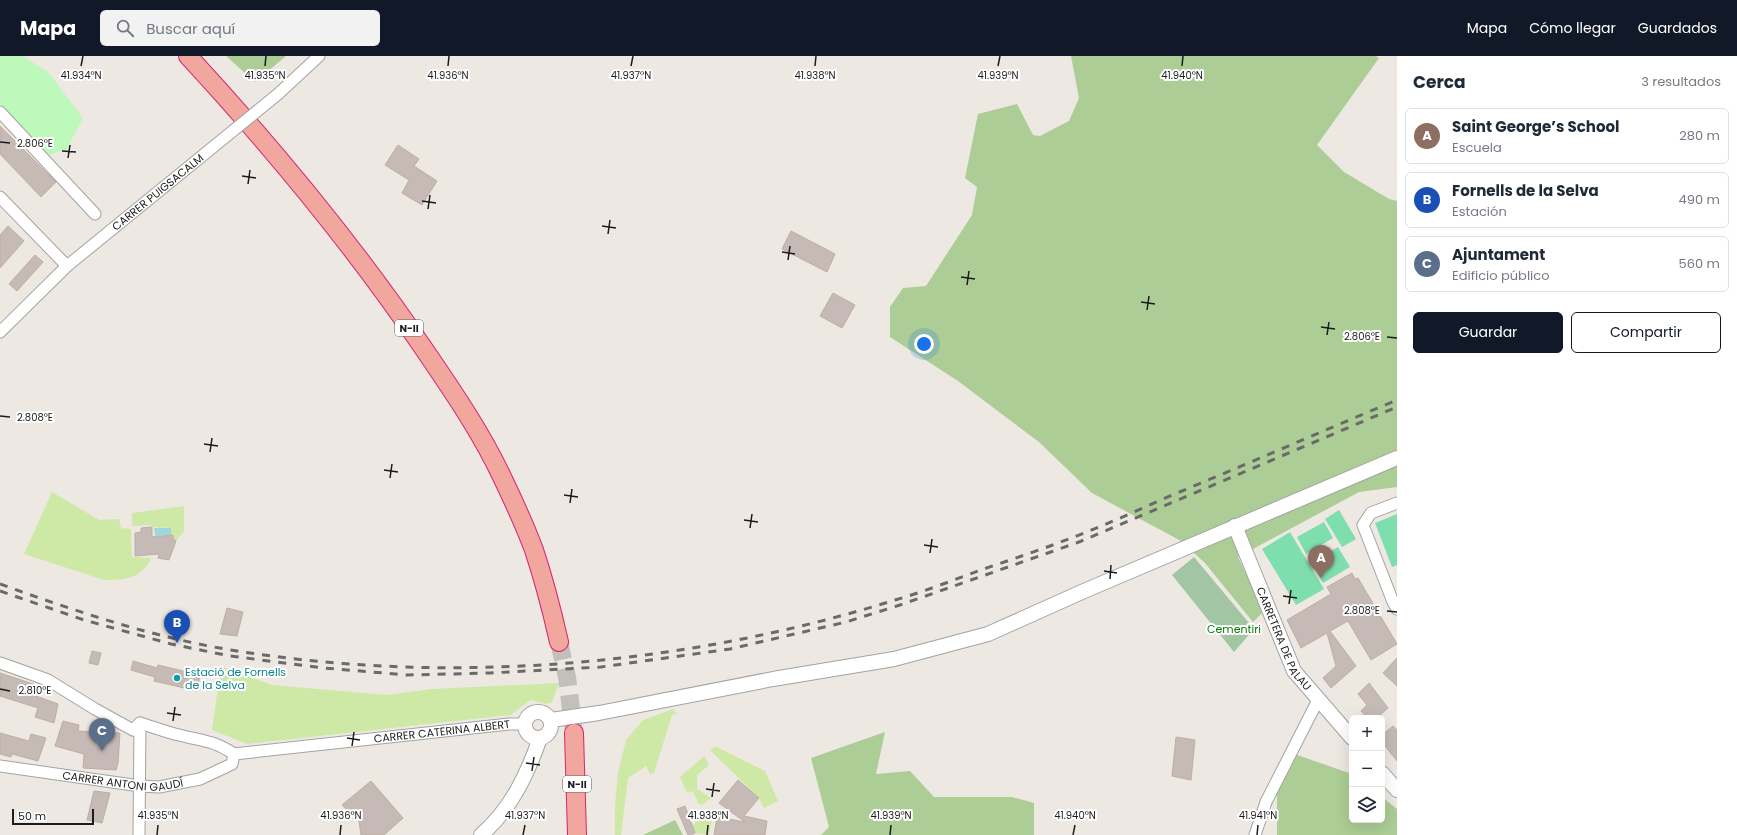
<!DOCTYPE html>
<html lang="es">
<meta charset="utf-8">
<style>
body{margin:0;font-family:Poppins,sans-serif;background:#f2f2f3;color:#1f2937}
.controls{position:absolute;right:12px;bottom:12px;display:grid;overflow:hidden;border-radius:6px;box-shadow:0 4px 16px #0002}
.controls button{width:36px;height:36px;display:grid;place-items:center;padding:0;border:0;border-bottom:1px solid #e0e1e3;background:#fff;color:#1f2937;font:20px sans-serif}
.scale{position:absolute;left:12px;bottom:10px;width:82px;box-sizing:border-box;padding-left:4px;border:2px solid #1c1c1c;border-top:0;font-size:11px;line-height:14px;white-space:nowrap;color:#1c1c1c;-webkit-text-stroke:3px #fff;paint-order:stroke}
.you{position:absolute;left:924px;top:288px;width:14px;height:14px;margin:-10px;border:3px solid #fff;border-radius:50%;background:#1a73e8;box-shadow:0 0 0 6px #1a73e833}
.badge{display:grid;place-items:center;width:26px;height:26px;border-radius:50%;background:#111827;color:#fff;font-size:13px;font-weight:700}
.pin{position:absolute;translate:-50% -33px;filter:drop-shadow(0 1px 2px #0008)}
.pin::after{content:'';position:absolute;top:21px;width:14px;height:12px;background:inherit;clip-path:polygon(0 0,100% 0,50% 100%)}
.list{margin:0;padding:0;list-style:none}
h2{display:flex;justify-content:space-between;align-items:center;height:52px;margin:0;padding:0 16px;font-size:17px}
h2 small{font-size:13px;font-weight:400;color:#747a83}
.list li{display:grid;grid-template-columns:26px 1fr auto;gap:12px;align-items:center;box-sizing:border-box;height:56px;margin:0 8px 8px;padding:0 8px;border:1px solid #e0e1e3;border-radius:6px}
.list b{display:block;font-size:15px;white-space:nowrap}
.list p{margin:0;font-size:13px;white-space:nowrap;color:#747a83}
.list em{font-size:13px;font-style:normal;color:#747a83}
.actions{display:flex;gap:8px;padding:12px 16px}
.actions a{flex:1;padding:9px 0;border:1px solid #111827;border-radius:6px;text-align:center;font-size:14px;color:#111827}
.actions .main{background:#111827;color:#fff}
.icon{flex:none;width:22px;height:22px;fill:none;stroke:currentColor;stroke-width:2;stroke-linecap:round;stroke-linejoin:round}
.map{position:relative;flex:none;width:1397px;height:779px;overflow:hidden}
header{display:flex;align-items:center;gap:24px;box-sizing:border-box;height:56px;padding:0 20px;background:#111827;color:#fff}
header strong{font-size:19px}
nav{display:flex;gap:22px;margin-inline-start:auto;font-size:14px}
.search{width:280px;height:36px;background:#f2f2f3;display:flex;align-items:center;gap:10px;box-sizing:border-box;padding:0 14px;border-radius:6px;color:#747a83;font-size:15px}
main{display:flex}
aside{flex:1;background:#fff}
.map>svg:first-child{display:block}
</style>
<header>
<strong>Mapa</strong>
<div class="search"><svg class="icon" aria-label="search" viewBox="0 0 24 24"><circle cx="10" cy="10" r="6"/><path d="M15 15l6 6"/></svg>Buscar aquí</div>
<nav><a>Mapa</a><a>Cómo llegar</a><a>Guardados</a></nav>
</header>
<main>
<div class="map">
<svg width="1397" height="779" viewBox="0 0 1397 779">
<rect width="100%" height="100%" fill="#ede8e1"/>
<path fill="#cee9a6" d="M52,436L99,464L119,463L121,472L131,473L132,501L151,502C142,523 124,524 104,524L24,498Z
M184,450V475L176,485L173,483V479H171L170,472L152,471L151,469L132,470V457Z
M221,610L272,629L386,639L432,633L559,627L552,646L546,648L531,644C523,648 518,655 510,659L247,688L212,674Z
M673,653L677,658L672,659L654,717L650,718L646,710L628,722L621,779H615V749L618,717L626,684L643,664Z
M715,690L765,715L778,745L764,752L759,742L710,694Z
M704,700L709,709L697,719V733L711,742L702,749L698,747L693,735L687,737L680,721Z
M704,757L712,761L709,779L687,776Z"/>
<path fill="#accd95" d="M226,0H286L255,26Z
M1071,0H1376L1379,2L1317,89L1344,116L1389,143L1397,145V431L1359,436L1238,501L1264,555L1253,566L1205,507L1181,485L1092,437L1039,386L958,325L890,281V251L903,232L926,230L972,159L977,131L965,122L978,58L1017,48L1033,79L1040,80L1069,65L1079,42Z
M885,676L876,718L910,715L934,741H1012L1034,747V779H821L829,771L811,702Z
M1297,699L1352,718V764H1382V741L1397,753V779H1277V726Z
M675,764L683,779H643Z"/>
<path fill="#a2c6a4" d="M1194,501L1254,573L1234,596L1172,519Z"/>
<path fill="#bef9bc" d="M0,0H23L48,16L83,62L66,94L48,99L0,48Z"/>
<path fill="#7edeae" d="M1339,454L1356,483L1342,491L1325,463Z
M1397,458V509L1392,511L1375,467Z
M1324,466L1333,482L1306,498L1297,481Z
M1290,476L1324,533L1296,549L1262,493Z
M1338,491L1350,511L1323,527L1311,507Z"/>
<path fill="#a1d5dc" d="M154,472H171V479L155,480Z"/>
<path fill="#c5bab5" stroke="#bfada4" d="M0,70L56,126L41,141L0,98Z
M398,89L419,103L414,110L437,125L422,149L402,137L409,124L385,109Z
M8,170L24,185L0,212V179Z
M791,175L835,198L827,216L782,193Z
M35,199L43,206L17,235L9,228Z
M833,237L855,249L842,272L820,260Z
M152,471V481L173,479V483L176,485L169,504L158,502L159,498L135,500V477L141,476V472Z
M1352,517L1355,523L1358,522L1397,588L1371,604L1348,565L1330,575L1356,610L1331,632L1323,622L1336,610L1327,577L1301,592L1287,564L1331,538L1327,531Z
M227,552L243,556L237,580L220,578Z
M92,595L101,597L98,609L89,607Z
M1397,602V630L1383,617Z
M133,605L157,612L158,609L200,619L197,635L154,625L155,621L131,614Z
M0,617L39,630L36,640L58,648L54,667L35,661L38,652L0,640Z
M1369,627L1388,652L1377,662H1368L1361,655L1367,649L1358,638Z
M63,665L79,669L78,675L120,677L118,707L116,714L83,712L84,698L55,690Z
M1393,670L1397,674V705L1382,686V679Z
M0,677L29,685L31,678L46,682L38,705L12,698L11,701L0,698Z
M1176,681L1195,684L1191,724L1172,720Z
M738,724L759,742L744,760L767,765L765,779H714L717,761L745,766L719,747Z
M371,725L403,762L384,779H361L359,765L342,749Z
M94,735L110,737L102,767L87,764Z
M685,750L695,777L691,779H688L677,753Z"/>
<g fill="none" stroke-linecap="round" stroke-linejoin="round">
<path stroke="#c3bfba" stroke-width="18" stroke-dasharray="18 9" stroke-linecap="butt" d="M559,586L567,621L574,677"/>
<g stroke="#a3a3a3" stroke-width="13">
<g id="minor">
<path d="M278,38L319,0"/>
<path d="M0,56L95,158"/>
<path d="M0,141L67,210"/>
<path id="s1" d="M0,276L67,210L234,74"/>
<path d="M1397,447L1371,457L1363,469L1393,546L1397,553"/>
<path id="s2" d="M0,607L48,624L95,653L133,674L140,667C153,671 166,676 179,679C202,685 213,684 234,698L509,668H525"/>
<path id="s3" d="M0,710L140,730L159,731L200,723L232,708L234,698"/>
<path d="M139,779L140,667"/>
<path d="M1255,779L1266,746L1318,644"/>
</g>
</g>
<g stroke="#a3a3a3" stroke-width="16">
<g id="tertiary">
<path id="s4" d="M1235,470L1294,615L1352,682"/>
<circle cx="538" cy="669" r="13"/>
<path d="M551,664L599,657L773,623L894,603L988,578L1084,535L1397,402"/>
<path d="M1382,717L1397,734"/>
<path d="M481,779C511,753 527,719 540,682"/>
</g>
</g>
<g stroke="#d62375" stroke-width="20">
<path id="trunk" d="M188,0C274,93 355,191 426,296C454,337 482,378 503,423C514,446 525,470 534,494C544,524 552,555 559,586
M574,677L577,779"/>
</g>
<use href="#minor" stroke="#fff" stroke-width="11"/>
<use href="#tertiary" stroke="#fff" stroke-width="14"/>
<use href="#trunk" stroke="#f1a69e" stroke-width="18"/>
<path stroke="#6a6a6a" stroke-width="3" stroke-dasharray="8 8" stroke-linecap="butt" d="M0,528C75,555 152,581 231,594C449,630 685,610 895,544C923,536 951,525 978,515C1010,504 1043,493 1074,481C1111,467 1146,450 1182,435C1254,405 1325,374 1397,344
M0,535L84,564L171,588L230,600L324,612L407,619L490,617L601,611L730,593L846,566L900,549L1079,486L1397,351"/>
<g stroke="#a3a3a3" stroke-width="13" stroke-linecap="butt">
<path id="minor-bridge" d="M234,74L278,38"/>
</g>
<use href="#minor-bridge" stroke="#fff" stroke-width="11"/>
</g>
<path fill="none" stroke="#1c1c1c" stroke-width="1.5" d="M81,10L83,0M265,10L266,0M448,10L449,0M631,10L633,0M815,10L816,0M998,10L1000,0M1182,10L1183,0M0,86L10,87M62,95L76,96M68,102L70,89M242,120L256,122M248,128L250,114M422,145L436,147M428,153L430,139M602,170L616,172M608,178L610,164M782,196L795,198M788,204L790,190M961,221L975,223M967,229L969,215M1141,246L1155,248M1147,254L1149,240M1321,271L1335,273M1327,279L1329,266M1387,281L1397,282M0,360L10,361M204,388L218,390M210,396L212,382M384,414L398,416M390,422L392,408M564,439L578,441M570,447L572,433M744,464L758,466M750,472L752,458M924,489L938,491M930,497L932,483M1104,515L1117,517M1110,523L1111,509M1283,540L1297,542M1289,548L1291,534M1387,555L1397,556M0,633L10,635M167,657L181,659M173,665L175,651M347,682L360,684M352,690L354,676M526,707L540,709M532,715L534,701M706,733L720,735M712,741L714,727M157,779L158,769M340,779L341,769M523,779L525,769M707,779L708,769M890,779L891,769M1073,779L1075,769M1257,779L1258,769"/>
<circle fill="#0f9aa8" stroke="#fff" stroke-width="1.5" cx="177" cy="622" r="4"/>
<g text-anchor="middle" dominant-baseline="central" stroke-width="4" stroke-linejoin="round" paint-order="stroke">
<g fill="#fff" stroke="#606060" stroke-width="1">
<rect x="395" y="264" width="28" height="16" rx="3"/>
<rect x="563" y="720" width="28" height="16" rx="3"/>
</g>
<g font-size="10" font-weight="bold" fill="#1c1c1c">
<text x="409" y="272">N-II</text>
<text x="577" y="728">N-II</text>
</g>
<g font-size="11" fill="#1c1c1c" stroke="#fff">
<text stroke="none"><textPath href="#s1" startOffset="211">CARRER PUIGSACALM</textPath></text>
<text stroke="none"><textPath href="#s4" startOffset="123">CARRETERA DE PALAU</textPath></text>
<text stroke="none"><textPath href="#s2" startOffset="468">CARRER CATERINA ALBERT</textPath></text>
<text stroke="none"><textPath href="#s3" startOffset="124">CARRER ANTONI GAUDÍ</textPath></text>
</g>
<g font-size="11" fill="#0e790b" stroke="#fff">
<text x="1234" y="573">Cementiri</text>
</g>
<g font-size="11" fill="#0d838f" stroke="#fff" text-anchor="start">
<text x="185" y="616">Estació de Fornells<tspan x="185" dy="13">de la Selva</tspan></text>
</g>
</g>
<g font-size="10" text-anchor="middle" fill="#1c1c1c" stroke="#fff" stroke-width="4" stroke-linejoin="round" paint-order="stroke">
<text x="81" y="23">41.934°N</text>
<text x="265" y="23">41.935°N</text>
<text x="448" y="23">41.936°N</text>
<text x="631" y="23">41.937°N</text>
<text x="815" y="23">41.938°N</text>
<text x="998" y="23">41.939°N</text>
<text x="1182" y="23">41.940°N</text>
<text x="35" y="91">2.806°E</text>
<text x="1362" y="284">2.806°E</text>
<text x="35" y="365">2.808°E</text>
<text x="1362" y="558">2.808°E</text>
<text x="35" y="638">2.810°E</text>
<text x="158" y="763">41.935°N</text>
<text x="341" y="763">41.936°N</text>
<text x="525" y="763">41.937°N</text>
<text x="708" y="763">41.938°N</text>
<text x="891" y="763">41.939°N</text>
<text x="1075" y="763">41.940°N</text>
<text x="1258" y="763">41.941°N</text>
</g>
</svg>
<div class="controls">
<button>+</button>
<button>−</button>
<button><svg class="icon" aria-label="layers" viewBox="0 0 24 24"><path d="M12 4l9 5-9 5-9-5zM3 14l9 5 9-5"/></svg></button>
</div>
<div class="scale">50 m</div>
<div class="you"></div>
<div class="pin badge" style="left:1321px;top:522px;background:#8d6e63">A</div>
<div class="pin badge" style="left:177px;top:587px;background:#1a4fb4">B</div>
<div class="pin badge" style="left:102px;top:695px;background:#5c6f8a">C</div>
</div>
<aside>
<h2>Cerca<small>3 resultados</small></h2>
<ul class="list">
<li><span class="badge" style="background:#8d6e63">A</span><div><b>Saint George’s School</b><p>Escuela</p></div><em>280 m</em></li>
<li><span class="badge" style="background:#1a4fb4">B</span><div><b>Fornells de la Selva</b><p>Estación</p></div><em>490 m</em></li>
<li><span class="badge" style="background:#5c6f8a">C</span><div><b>Ajuntament</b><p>Edificio público</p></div><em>560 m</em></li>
</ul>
<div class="actions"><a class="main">Guardar</a><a>Compartir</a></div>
</aside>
</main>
